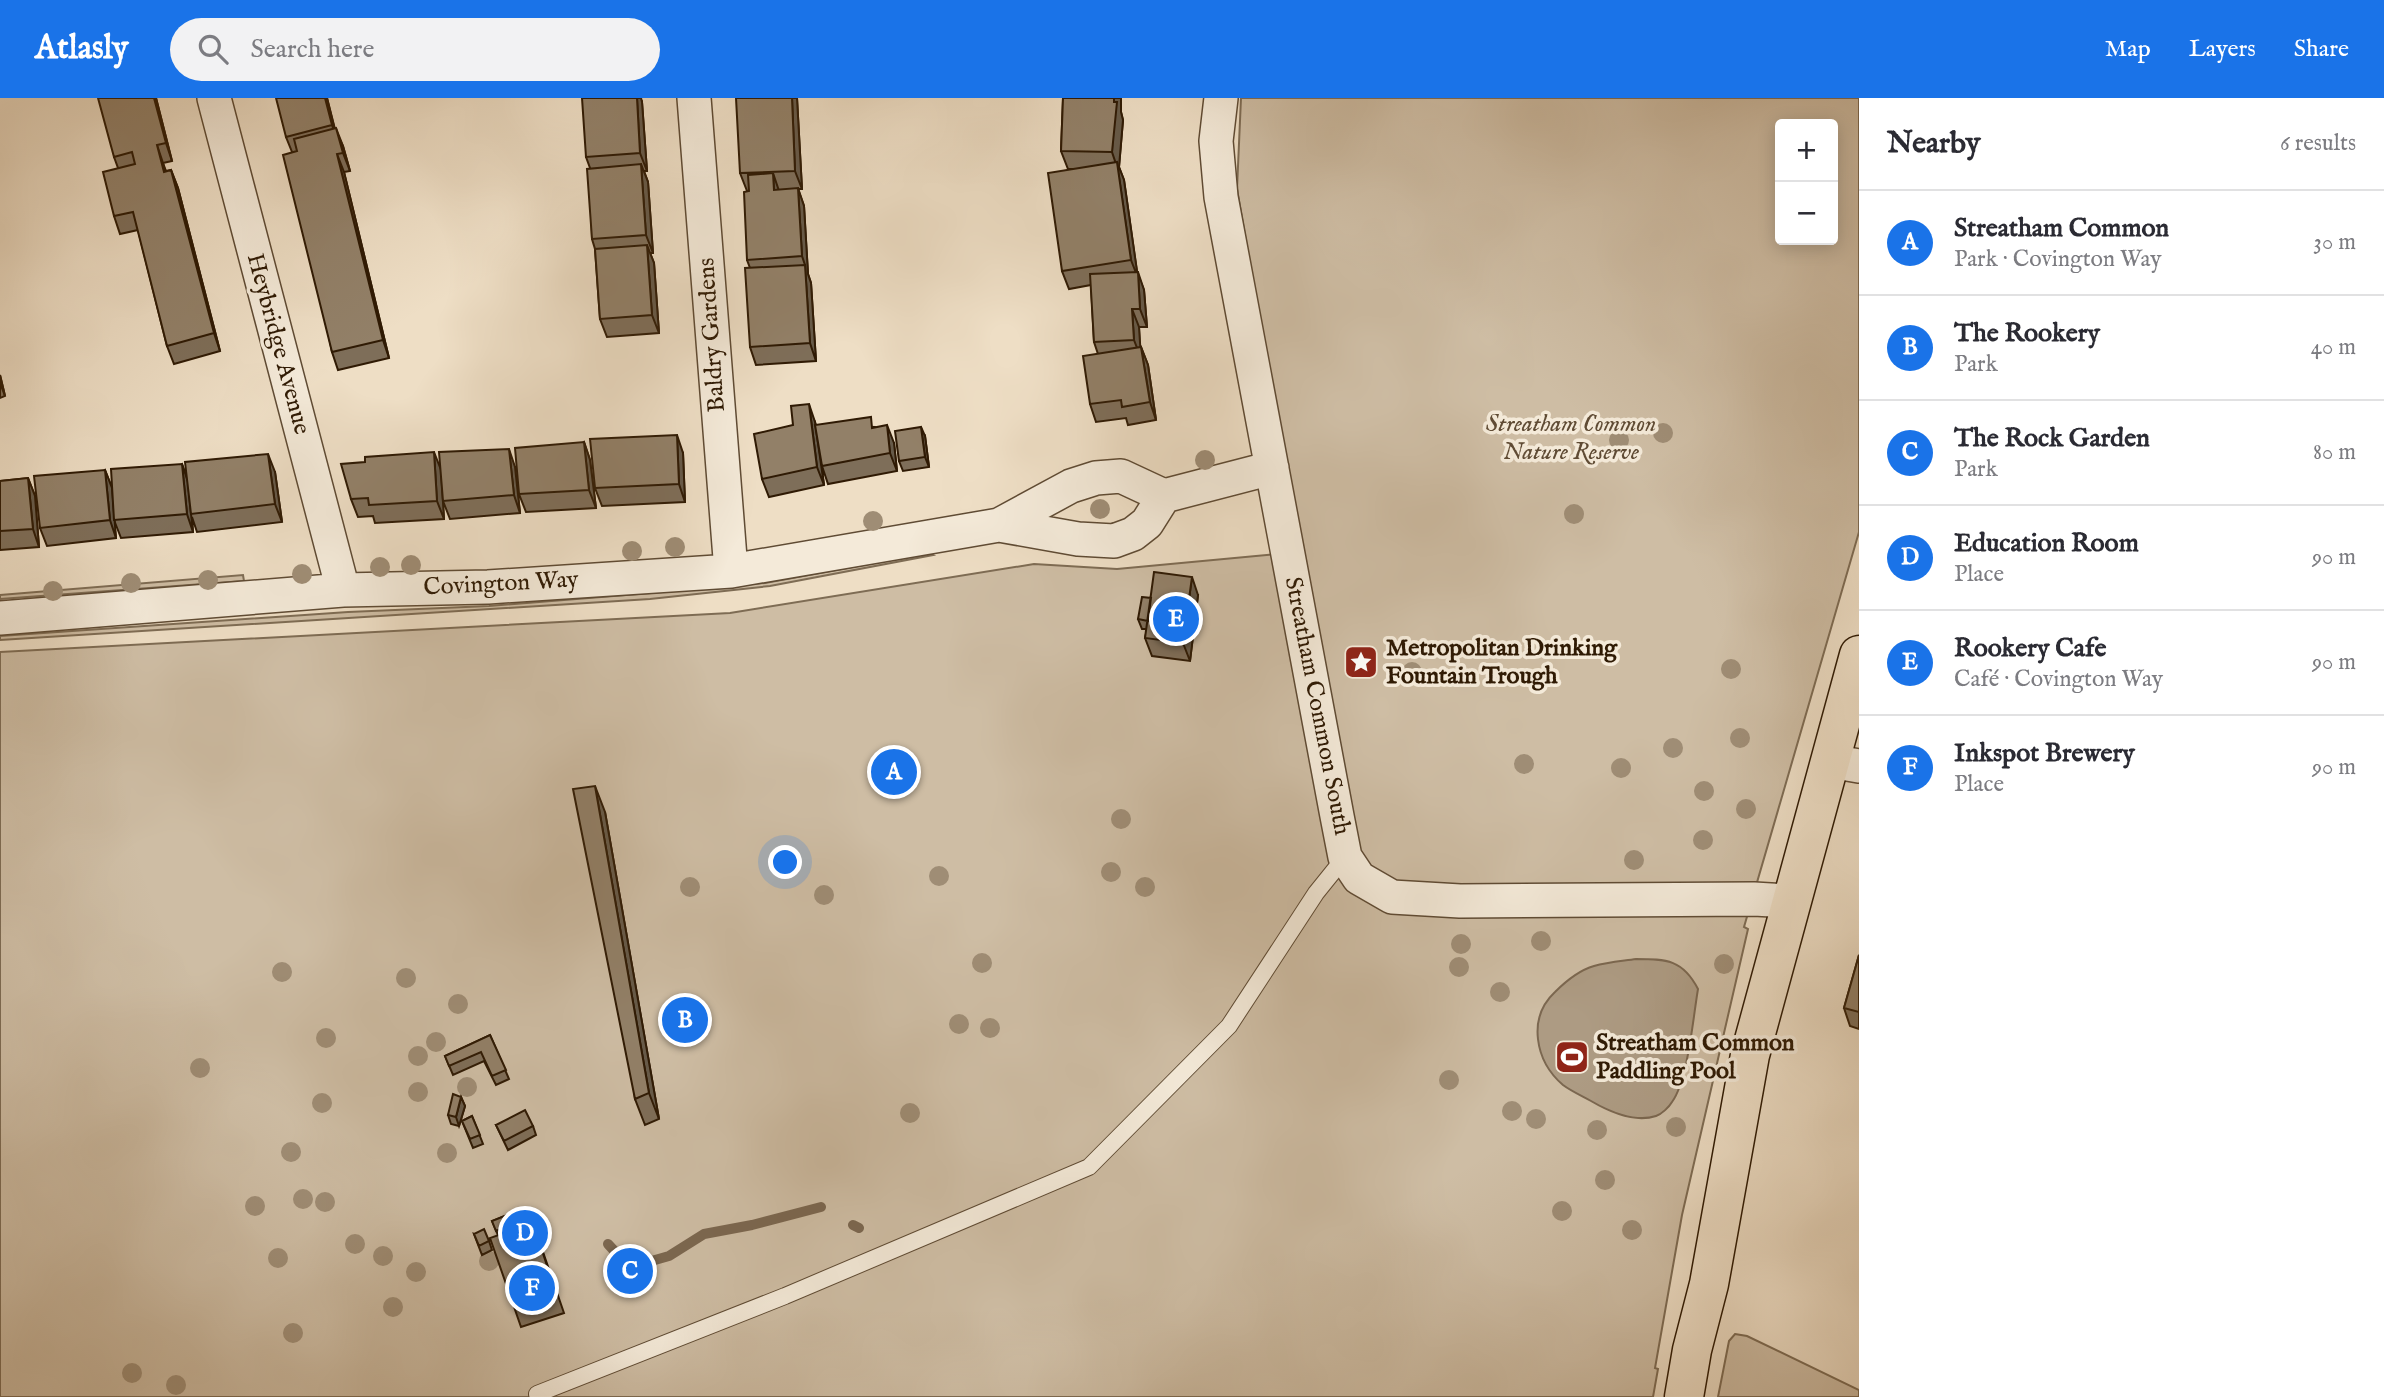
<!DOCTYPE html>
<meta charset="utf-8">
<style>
body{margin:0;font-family:"IM FELL English",serif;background:#f2f2f3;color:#2b2b33}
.controls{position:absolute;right:21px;top:21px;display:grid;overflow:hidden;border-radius:7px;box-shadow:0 4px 18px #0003}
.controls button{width:63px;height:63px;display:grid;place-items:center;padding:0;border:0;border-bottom:2px solid #e1e1e2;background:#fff;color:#2b2b33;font:35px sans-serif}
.you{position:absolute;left:786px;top:765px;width:24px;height:24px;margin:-18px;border:5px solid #fff;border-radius:50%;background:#1a73e8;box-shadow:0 0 0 10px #1a73e833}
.badge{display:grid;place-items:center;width:46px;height:46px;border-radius:50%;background:#1a73e8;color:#fff;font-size:23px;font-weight:700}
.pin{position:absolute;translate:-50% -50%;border:4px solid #fff;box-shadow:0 2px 7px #0006}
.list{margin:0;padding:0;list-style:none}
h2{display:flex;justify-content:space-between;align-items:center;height:91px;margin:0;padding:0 28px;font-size:30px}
h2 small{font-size:23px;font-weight:400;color:#7c7c81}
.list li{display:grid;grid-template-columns:46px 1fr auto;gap:21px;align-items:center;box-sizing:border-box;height:105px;padding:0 28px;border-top:2px solid #e1e1e2}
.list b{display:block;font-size:26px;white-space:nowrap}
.list p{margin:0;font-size:23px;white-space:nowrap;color:#7c7c81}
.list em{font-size:23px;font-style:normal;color:#7c7c81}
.icon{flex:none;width:38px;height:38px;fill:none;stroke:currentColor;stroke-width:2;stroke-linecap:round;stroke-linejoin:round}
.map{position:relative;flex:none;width:1859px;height:1299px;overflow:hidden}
header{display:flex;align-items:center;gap:42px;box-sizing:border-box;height:98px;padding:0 35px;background:#1a73e8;color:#fff}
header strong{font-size:33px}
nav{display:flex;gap:38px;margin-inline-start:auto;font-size:24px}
.search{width:490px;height:63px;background:#f2f2f3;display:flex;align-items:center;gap:18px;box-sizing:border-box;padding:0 24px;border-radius:38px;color:#7c7c81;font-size:26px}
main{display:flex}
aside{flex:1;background:#fff}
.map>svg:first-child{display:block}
</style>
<header>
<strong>Atlasly</strong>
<div class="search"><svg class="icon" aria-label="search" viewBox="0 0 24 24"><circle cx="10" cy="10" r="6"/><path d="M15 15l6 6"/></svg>Search here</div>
<nav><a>Map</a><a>Layers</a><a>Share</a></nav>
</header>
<main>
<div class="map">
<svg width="1859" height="1299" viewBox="0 0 1859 1299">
<rect width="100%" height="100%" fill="#eedec5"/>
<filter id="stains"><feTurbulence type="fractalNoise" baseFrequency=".00286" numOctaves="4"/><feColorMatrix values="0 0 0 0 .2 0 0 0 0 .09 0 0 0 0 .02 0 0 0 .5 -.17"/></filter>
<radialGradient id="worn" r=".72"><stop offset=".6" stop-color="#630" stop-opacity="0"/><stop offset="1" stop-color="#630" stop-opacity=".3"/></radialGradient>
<path fill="#cebda4" stroke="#7e6c54" stroke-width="2" fill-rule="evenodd" d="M1241,0H1859V434L1744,829L1748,831L1682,1117L1655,1270L1658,1271L1653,1299H0V554L730,515L1034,466L1117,471L1299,454L1237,91ZM1780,26H1833V142H1780Z
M929,455L933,457L770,488L650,501L0,542V538L348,514L489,508L651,495L765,485Z
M243,477L244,483L0,501V497Z
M1735,1236L1747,1238L1859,1292V1299H1718L1729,1243Z"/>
<path fill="#ad9b83" stroke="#7b6750" stroke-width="2" d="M1636,861C1667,861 1683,862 1698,891C1693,920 1688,982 1672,1004C1669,1009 1662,1016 1656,1018C1635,1025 1608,1013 1591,1003C1582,998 1571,993 1563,987C1535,963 1527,920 1555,894C1566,883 1580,872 1594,868C1608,864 1623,863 1636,861Z"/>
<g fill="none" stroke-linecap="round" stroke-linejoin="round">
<path stroke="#7b6750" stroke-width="10" d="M853,1127L859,1130
M608,1146L619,1158L641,1166L669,1158L704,1136L752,1127L821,1109"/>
<g stroke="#5f4b34" stroke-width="18">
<path id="lane" d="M537,1296L785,1198L1089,1069L1229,928L1316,795L1345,759"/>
</g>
<g stroke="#5f4b34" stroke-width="36">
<path id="street" d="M214,0L343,492
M694,0L731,473
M1221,0L1216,43L1221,99L1337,718L1345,759L1359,780L1392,799L1460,803L1754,801L1791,803
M999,427L1071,388L1096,380L1121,378L1164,398L1272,370
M0,520L343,492L488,489L731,473L999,427L1078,441L1114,443L1133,436L1147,425L1164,398
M1830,663L1859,668"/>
</g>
<g stroke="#2f1a04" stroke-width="41">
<path id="primary" d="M1684,1299L1692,1252L1709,1186L1750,957L1859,557"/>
</g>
<use href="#lane" stroke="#f4ead9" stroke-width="16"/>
<use href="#street" stroke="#f4ead9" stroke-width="33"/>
<use href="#primary" stroke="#eedec5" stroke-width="38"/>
</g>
<g fill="#9f8d75">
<circle cx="1663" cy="335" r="10"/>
<circle cx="1619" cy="342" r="10"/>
<circle cx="1205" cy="362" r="10"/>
<circle cx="1100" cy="411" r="10"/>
<circle cx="1574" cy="416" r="10"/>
<circle cx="873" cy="423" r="10"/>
<circle cx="675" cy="449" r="10"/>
<circle cx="632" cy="453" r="10"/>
<circle cx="411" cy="467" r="10"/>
<circle cx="380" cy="469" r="10"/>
<circle cx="302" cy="476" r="10"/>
<circle cx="208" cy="482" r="10"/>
<circle cx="131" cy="485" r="10"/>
<circle cx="53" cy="493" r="10"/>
<circle cx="1731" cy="571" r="10"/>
<circle cx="1412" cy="574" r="10"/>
<circle cx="1740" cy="640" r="10"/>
<circle cx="1673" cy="650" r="10"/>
<circle cx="1524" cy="666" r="10"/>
<circle cx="1621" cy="670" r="10"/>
<circle cx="1704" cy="693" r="10"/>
<circle cx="1746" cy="711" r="10"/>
<circle cx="1121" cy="721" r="10"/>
<circle cx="1703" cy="742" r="10"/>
<circle cx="1634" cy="762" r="10"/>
<circle cx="1111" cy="774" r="10"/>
<circle cx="939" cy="778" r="10"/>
<circle cx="690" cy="789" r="10"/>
<circle cx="1145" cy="789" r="10"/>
<circle cx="824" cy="797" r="10"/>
<circle cx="1541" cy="843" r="10"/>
<circle cx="1461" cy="846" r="10"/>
<circle cx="982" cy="865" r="10"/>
<circle cx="1724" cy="866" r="10"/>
<circle cx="1459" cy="869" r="10"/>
<circle cx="282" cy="874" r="10"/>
<circle cx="406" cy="880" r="10"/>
<circle cx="1500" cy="894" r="10"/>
<circle cx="458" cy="906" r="10"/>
<circle cx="959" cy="926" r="10"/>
<circle cx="990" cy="930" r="10"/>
<circle cx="326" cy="940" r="10"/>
<circle cx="436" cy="944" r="10"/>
<circle cx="418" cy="958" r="10"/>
<circle cx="200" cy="970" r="10"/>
<circle cx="1449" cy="982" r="10"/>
<circle cx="467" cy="989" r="10"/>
<circle cx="418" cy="994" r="10"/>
<circle cx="322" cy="1005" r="10"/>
<circle cx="1512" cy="1013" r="10"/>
<circle cx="910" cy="1015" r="10"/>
<circle cx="1536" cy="1021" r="10"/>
<circle cx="1676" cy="1029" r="10"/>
<circle cx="1597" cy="1032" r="10"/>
<circle cx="291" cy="1054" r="10"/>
<circle cx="447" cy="1055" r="10"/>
<circle cx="1605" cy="1082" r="10"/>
<circle cx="303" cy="1101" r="10"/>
<circle cx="325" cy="1104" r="10"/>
<circle cx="255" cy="1108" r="10"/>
<circle cx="1562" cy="1113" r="10"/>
<circle cx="1632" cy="1132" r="10"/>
<circle cx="355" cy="1146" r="10"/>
<circle cx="383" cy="1158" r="10"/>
<circle cx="278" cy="1160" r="10"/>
<circle cx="489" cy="1163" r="10"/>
<circle cx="416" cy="1174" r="10"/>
<circle cx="393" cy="1209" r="10"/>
<circle cx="293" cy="1235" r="10"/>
<circle cx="132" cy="1275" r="10"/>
<circle cx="176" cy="1287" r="10"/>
</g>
<path fill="#7e6e59" stroke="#2f1a04" stroke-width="2" d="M156,0L172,63L163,65L166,73L171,72L178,90L220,253L174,266L167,248L138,132L120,136L114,118L118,70L114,59Z
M327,0L335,31L343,48L350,73L344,74L389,260L338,272L332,254L292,54L286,39Z
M797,0L802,91H798L804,108L808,176L811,185L816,263L756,267L750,249V170L747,162V93L740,75Z
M1063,0H1121V14L1123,22L1119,69L1124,82L1137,174L1144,192L1147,229H1139L1140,250L1141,249L1148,267L1156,322L1128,327L1126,320L1096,324L1090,306L1098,256L1094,244L1091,187L1069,191L1062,173L1075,71H1068L1061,53Z
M642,4L647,73H644L648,84L653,155H650L654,165L659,235L607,239L600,221L595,151L592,141L590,70L586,59Z
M0,277L5,298L0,300Z
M815,324L816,327L875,329L894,345L897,373L828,386L822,368L819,347L824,387L769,399L762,381Z
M925,338L929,369L903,373L899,363Z
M584,344L590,362L596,410L526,414L519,396Z
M683,355L685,404L602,408L595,390Z
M182,366L187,380L275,374L282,424L197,434L192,419L193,434L121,440L114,422L116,440L47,448L40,430L105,372L112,390L114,417Z
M515,369L520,415L450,421L443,403L442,391L444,421L375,425L373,418L358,419L351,401L440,370Z
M28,380L35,398L39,449L0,452V383Z
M1198,497L1190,563L1152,558L1145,540L1147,531H1142L1138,521L1151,500Z
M605,714L659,1021L645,1027L635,1001Z
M1859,857V931L1850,928L1844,910Z
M490,937L509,981L496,987L484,963L453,977L445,958Z
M461,999L465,1008L459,1028L451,1026L448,1017Z
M472,1018L483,1046L473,1050L462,1023Z
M496,1027L533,1028L536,1037L508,1052Z
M507,1117L512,1132L533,1125L564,1215L521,1229L512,1203L498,1137L492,1123Z
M474,1136L489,1143L492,1152L482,1157Z"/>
<path fill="#665a49" stroke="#2f1a04" stroke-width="2" d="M154,0H156L172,63L166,45Z
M325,0H327L338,45L332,27Z
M637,0H641L642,4L647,73L640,55Z
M792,0H797L802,91L795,73Z
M1114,0H1121V14L1123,22L1119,69L1124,82L1138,180L1131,162L1118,72L1112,54Z
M336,30L343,48L350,73L343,55Z
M157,47L163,65L170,92L164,74Z
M337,56L344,74L389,260L383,242Z
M641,66L648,84L653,155L646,137Z
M171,72L178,90L220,253L214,235Z
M773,75L779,93L774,92Z
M798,90L804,108L808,176L811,185L816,263L810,245L805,167L802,158Z
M647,147L654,165L659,235L652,217Z
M1138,174L1144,192L1147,229L1140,211Z
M1132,211L1139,229L1141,260L1134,242Z
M1141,249L1148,267L1156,322L1150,304Z
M0,277L5,298L0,285Z
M809,306L815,324L824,387L817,369Z
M887,327L894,345L897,373L890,355Z
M921,329L925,338L929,369L925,359Z
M677,337L683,355L685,404L679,386Z
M584,344L590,362L596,410L589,392Z
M509,351L515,369L520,415L514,397Z
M434,354L441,372L444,421L437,403Z
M268,356L275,374L282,424L275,406Z
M182,366L188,384L191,416L193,434L187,416Z
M105,372L112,390L116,440L110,422Z
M28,380L35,398L39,449L33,431Z
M1192,479L1198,497L1190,563L1183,545Z
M595,688L605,714L659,1021L649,995Z
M461,999L465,1008L459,1028L456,1019Z"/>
<path fill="#928068" stroke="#2f1a04" stroke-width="2" d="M98,0H154L166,45L157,47L164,74L171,72L214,235L167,248L133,114L114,118L103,74L135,66L132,54L114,59Z
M276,0H325L332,27L286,39Z
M582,0H637L640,55L586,59Z
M736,0H792L795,73L740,75Z
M1063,0H1114V4H1117L1112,54L1061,53Z
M336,30L343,55L337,56L383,242L332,254L283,57L297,53L294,41Z
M1117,64L1131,162L1062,173L1048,75Z
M641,66L646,137L592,141L587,71Z
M773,75L774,92L798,90L802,158L747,162L744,94L749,93L748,77Z
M647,147L652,217L600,221L595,151Z
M805,167L810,245L750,249L745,170Z
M1138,174L1140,211H1132L1134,242L1094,244L1090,176Z
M1141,249L1150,304L1122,309L1121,302L1090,306L1083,258Z
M809,306L817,369L762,381L754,336L793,327L791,308Z
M871,319L872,330L887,327L890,355L822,368L815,327Z
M921,329L925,359L899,363L895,333Z
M677,337L679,386L595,390L590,341Z
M584,344L589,392L519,396L515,350Z
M509,351L514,397L443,403L439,354Z
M434,354L437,403L369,407L368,400L351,401L341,366L365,364V359Z
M268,356L275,406L191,416L185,364Z
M182,366L187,416L114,422L111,371Z
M105,372L110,422L40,430L34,378Z
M28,380L33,431L0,433V383Z
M1154,474L1192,479L1183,545L1145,540Z
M1142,499L1151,500L1148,523L1138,521Z
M595,688L649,995L635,1001L573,691Z
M1859,857V914L1844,910Z
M490,937L506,972L492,978L481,954L449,968L445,958Z
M453,996L461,999L456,1019L448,1017Z
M525,1012L533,1028L504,1043L496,1027Z
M472,1018L480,1037L470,1041L462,1023Z
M525,1114L530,1126L516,1131L511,1119Z
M507,1117L510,1127L496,1133L492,1123Z
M533,1125L554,1189L512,1203L490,1140Z
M484,1131L489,1143L479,1148L474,1136Z"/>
<defs>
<g id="sight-square" transform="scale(1.75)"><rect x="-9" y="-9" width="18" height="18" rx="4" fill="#8f2418" stroke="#f4ead9"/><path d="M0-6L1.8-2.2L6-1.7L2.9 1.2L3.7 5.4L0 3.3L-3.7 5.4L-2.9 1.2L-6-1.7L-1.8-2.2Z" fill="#fff"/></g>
<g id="stadium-square" transform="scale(1.75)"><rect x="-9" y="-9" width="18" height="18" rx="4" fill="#8f2418" stroke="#f4ead9"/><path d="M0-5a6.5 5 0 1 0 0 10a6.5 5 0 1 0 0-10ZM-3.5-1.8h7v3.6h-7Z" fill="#fff"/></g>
</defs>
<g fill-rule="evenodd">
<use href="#sight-square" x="1361" y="564"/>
<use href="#stadium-square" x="1572" y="959"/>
</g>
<g text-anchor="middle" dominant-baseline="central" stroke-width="7" stroke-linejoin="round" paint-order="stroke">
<g font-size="24" fill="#2f1a04" stroke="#f4ead9">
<text transform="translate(712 237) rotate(-94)">Baldry Gardens</text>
<text transform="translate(278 246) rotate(75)">Heybridge Avenue</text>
<text transform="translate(501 486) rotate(-3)">Covington Way</text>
<text transform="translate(1317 608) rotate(79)">Streatham Common South</text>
</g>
<g font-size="24" font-style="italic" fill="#5f4b34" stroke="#f4ead9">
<text x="1571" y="326">Streatham Common<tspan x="1571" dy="28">Nature Reserve</tspan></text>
</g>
<g font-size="24" font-weight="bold" fill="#2f1a04" stroke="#f4ead9" text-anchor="start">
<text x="1386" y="550">Metropolitan Drinking<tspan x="1386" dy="28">Fountain Trough</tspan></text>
<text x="1596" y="945">Streatham Common<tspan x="1596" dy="28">Paddling Pool</tspan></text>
</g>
</g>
<rect width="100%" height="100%" filter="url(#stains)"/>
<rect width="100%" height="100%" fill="url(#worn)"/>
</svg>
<div class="controls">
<button>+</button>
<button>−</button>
</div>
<div class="you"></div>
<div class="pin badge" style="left:894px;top:674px">A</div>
<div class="pin badge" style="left:685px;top:922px">B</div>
<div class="pin badge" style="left:630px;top:1173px">C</div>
<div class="pin badge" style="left:525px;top:1135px">D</div>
<div class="pin badge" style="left:1176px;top:521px">E</div>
<div class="pin badge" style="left:532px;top:1190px">F</div>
</div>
<aside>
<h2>Nearby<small>6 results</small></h2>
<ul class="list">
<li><span class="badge">A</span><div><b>Streatham Common</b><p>Park · Covington Way</p></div><em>30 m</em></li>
<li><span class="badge">B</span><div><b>The Rookery</b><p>Park</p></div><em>40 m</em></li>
<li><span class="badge">C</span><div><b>The Rock Garden</b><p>Park</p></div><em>80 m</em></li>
<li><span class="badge">D</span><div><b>Education Room</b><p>Place</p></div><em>90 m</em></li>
<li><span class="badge">E</span><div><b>Rookery Cafe</b><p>Café · Covington Way</p></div><em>90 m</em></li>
<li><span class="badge">F</span><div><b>Inkspot Brewery</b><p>Place</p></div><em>90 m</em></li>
</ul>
</aside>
</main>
